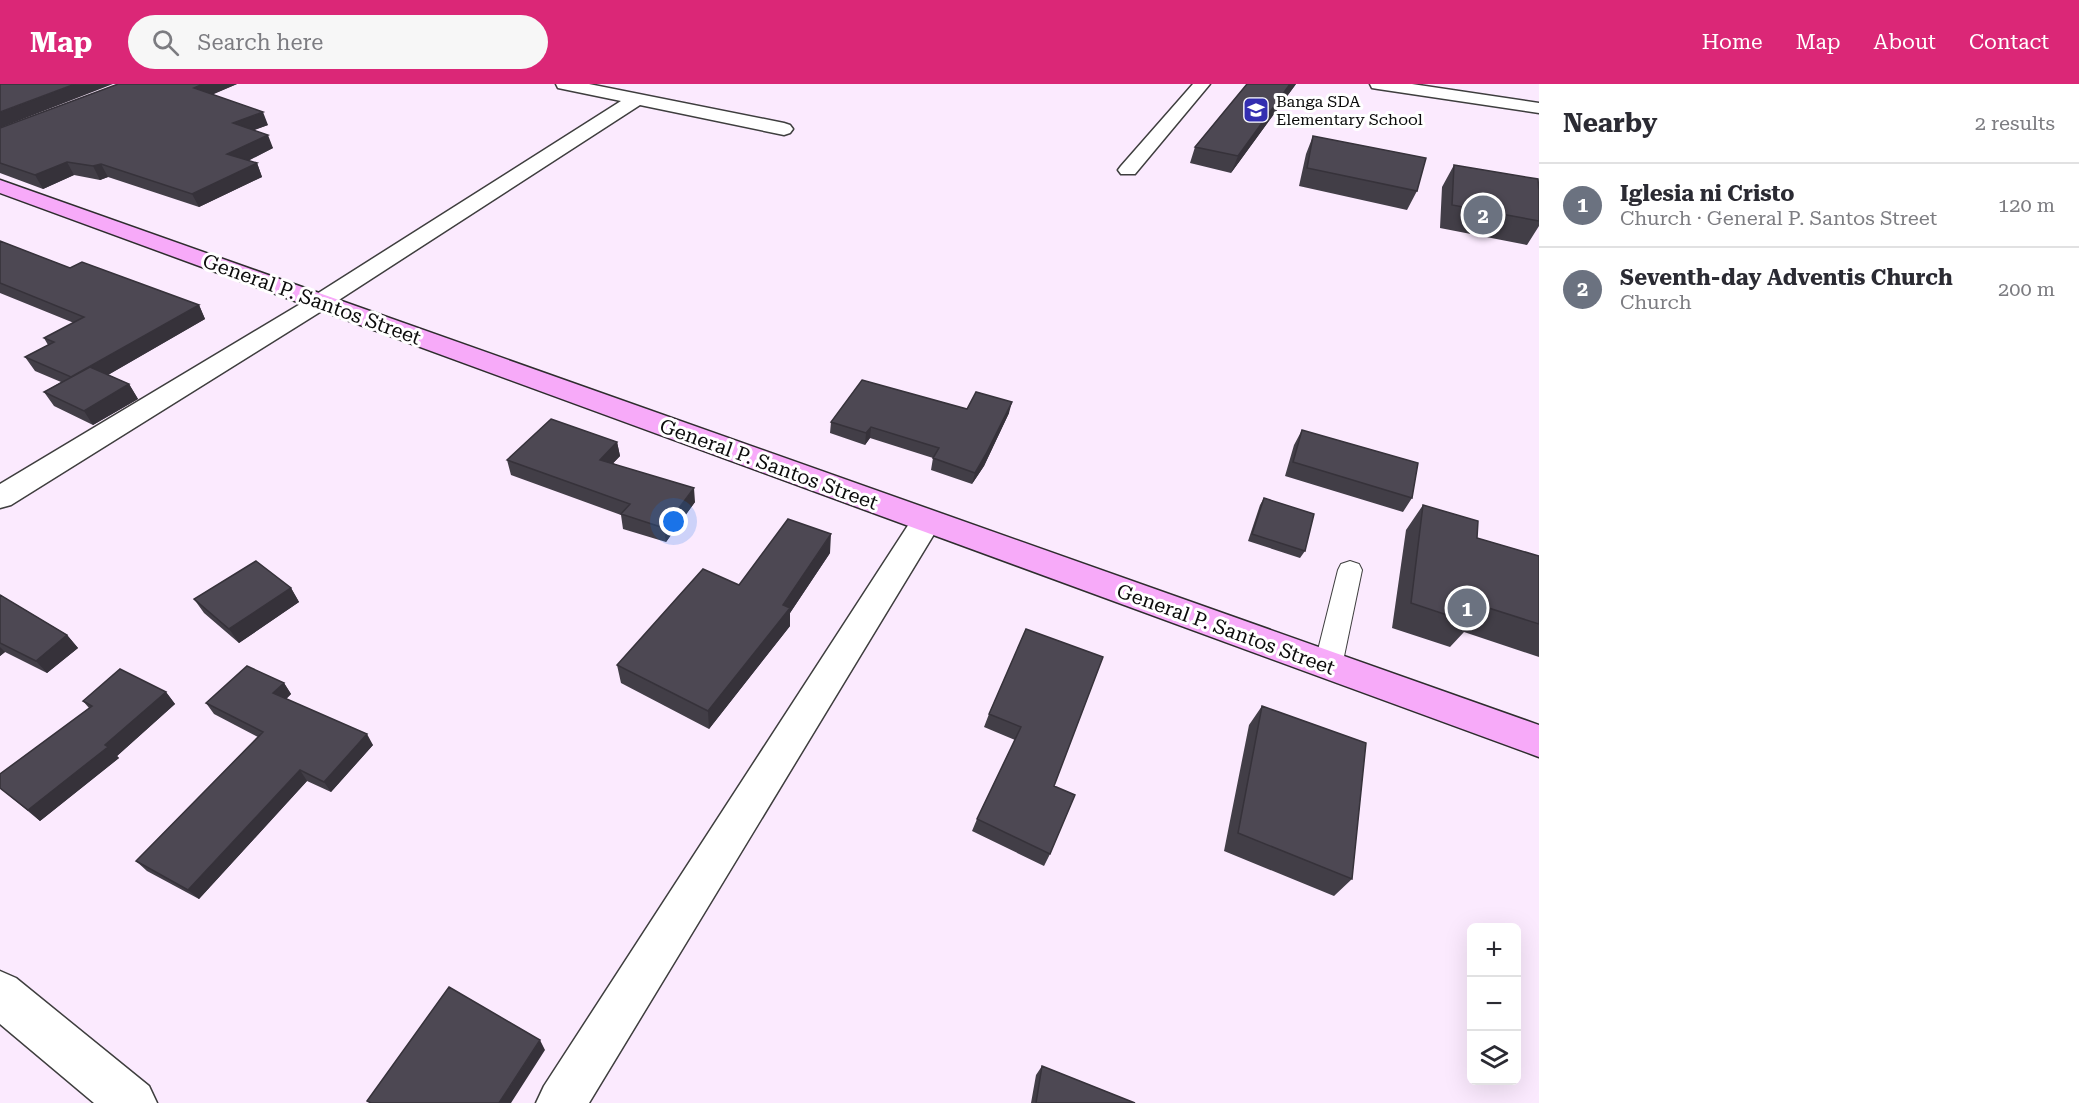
<!DOCTYPE html>
<meta charset="utf-8">
<style>
body{margin:0;font-family:"Roboto Serif",serif;background:#f7f7f7;color:#2b2b33}
.controls{position:absolute;right:18px;bottom:18px;display:grid;overflow:hidden;border-radius:9px;box-shadow:0 6px 24px #0002}
.controls button{width:54px;height:54px;display:grid;place-items:center;padding:0;border:0;border-bottom:2px solid #e1e1e2;background:#fff;color:#2b2b33;font:30px sans-serif}
.you{position:absolute;left:674px;top:438px;width:21px;height:21px;margin:-15px;border:4px solid #fff;border-radius:50%;background:#1a73e8;box-shadow:0 0 0 9px #1a73e833}
.badge{display:grid;place-items:center;width:39px;height:39px;border-radius:50%;background:#db2777;color:#fff;font-size:20px;font-weight:700}
.pin{position:absolute;translate:-50% -50%;border:3px solid #fff;box-shadow:0 2px 6px #0006}
.list{margin:0;padding:0;list-style:none}
h2{display:flex;justify-content:space-between;align-items:center;height:78px;margin:0;padding:0 24px;font-size:26px}
h2 small{font-size:20px;font-weight:400;color:#7c7c81}
.list li{display:grid;grid-template-columns:39px 1fr auto;gap:18px;align-items:center;box-sizing:border-box;height:84px;padding:0 24px;border-top:2px solid #e1e1e2}
.list b{display:block;font-size:22px;white-space:nowrap}
.list p{margin:0;font-size:20px;white-space:nowrap;color:#7c7c81}
.list em{font-size:20px;font-style:normal;color:#7c7c81}
.icon{flex:none;width:33px;height:33px;fill:none;stroke:currentColor;stroke-width:2;stroke-linecap:round;stroke-linejoin:round}
.map{position:relative;flex:none;width:1539px;height:1019px;overflow:hidden}
header{display:flex;align-items:center;gap:36px;box-sizing:border-box;height:84px;padding:0 30px;background:#db2777;color:#fff}
header strong{font-size:28px}
nav{display:flex;gap:33px;margin-inline-start:auto;font-size:21px}
.search{width:420px;height:54px;background:#f7f7f7;display:flex;align-items:center;gap:15px;box-sizing:border-box;padding:0 21px;border-radius:33px;color:#7c7c81;font-size:22px}
main{display:flex}
aside{flex:1;background:#fff}
.map>svg:first-child{display:block}
</style>
<header>
<strong>Map</strong>
<div class="search"><svg class="icon" aria-label="search" viewBox="0 0 24 24"><circle cx="10" cy="10" r="6"/><path d="M15 15l6 6"/></svg>Search here</div>
<nav><a>Home</a><a>Map</a><a>About</a><a>Contact</a></nav>
</header>
<main>
<div class="map">
<svg width="1539" height="1019" viewBox="0 0 1539 1019">
<rect width="100%" height="100%" fill="#fbeafe"/>
<g fill="none" stroke-linecap="round" stroke-linejoin="round">
<g stroke="#3e3e3e" stroke-width="2">
<path id="lane" d="M1350,477L1359,480L1362,486L1342,582L1338,590L1328,593L1318,590L1314,582L1338,486L1341,480Z"/>
</g>
<g stroke="#3e3e3e" stroke-width="3">
<path id="street" d="M556,0H589L784,39L790,41L793,45L790,49L784,51L640,21L328,223L11,421L0,424V400L312,213L621,17L558,4Z
M1193,0H1210L1135,90H1121L1118,86L1121,82Z
M1370,0H1412L1539,19V29L1378,5L1372,4Z
M927,426L938,429L942,437L589,1019H536L544,1002L916,429Z
M0,887L16,894L149,1002L157,1019H94L0,940Z"/>
</g>
<g stroke="#2d2d2d" stroke-width="3">
<path id="secondary" d="M0,96L1539,641V673L0,109Z"/>
</g>
<use href="#lane" fill="#fff" fill-rule="evenodd"/>
<use href="#street" fill="#fff" fill-rule="evenodd"/>
<use href="#secondary" fill="#f7aaf9" fill-rule="evenodd"/>
</g>
<path fill="#423e47" d="M118,0H237L213,10L268,41L253,46L273,64L248,77L257,79L262,93L199,123L108,93L100,96L74,91L43,105L0,89V44Z
M1247,0H1296L1231,89L1190,79L1195,63Z
M1313,52L1417,107L1407,126L1299,102L1306,70Z
M1454,81L1539,108V142L1527,161L1440,144L1442,103Z
M0,157L70,184L199,221L205,235L108,291L129,300L138,315L93,341L54,322L44,308L61,298L35,287L25,273L48,261L44,254L74,239L0,209Z
M967,325L1009,329L984,382L972,400L931,386L933,374L870,354L865,361L830,349L831,338Z
M1302,346L1412,414L1403,428L1285,392L1294,361Z
M617,358L620,372L613,379L695,418L666,458L623,445L621,431L511,391L507,376Z
M1264,414L1305,467L1300,474L1248,457L1260,421Z
M1423,421L1477,454L1539,472V573L1464,548L1450,563L1392,544L1406,446Z
M830,469L790,529V542L709,645L621,599L617,581L739,501Z
M291,504L299,518L239,559L204,529L194,515Z
M0,511L67,551L78,564L47,589L5,568L0,572Z
M1026,545L1054,702L1050,770L1044,782L972,747L977,735L1015,656L984,643L989,630Z
M284,599L291,610L286,615L373,661L331,708L307,697L199,815L147,787L136,777L258,653L214,630L206,619Z
M166,608L175,620L117,672L119,674L40,737L0,704L89,624L83,617Z
M1262,622L1352,795L1334,812L1224,767L1249,641Z
M1042,982L1135,1019H1031L1036,991Z"/>
<path fill="#36323a" d="M75,0H113L0,44V28Z
M203,0H237L200,16L194,4Z
M1290,0H1296L1231,89L1238,72Z
M263,28L268,41L238,52L233,39Z
M268,51L273,64L233,84L227,70Z
M67,78L74,91L43,105L35,91Z
M257,79L262,93L199,123L192,110Z
M101,80L108,93L100,96L93,82Z
M199,221L205,235L80,307L71,293Z
M129,300L138,315L93,341L84,327Z
M1012,318L1009,329L984,382L972,400L975,389Z
M871,343L870,354L865,361L866,349Z
M617,358L620,372L603,390L600,376Z
M694,404L695,418L666,458L664,444Z
M831,450L830,469L790,529V542L709,645L708,627L783,521Z
M291,504L299,518L239,559L229,545Z
M67,551L78,564L47,589L36,577Z
M0,563L5,568L0,572Z
M284,599L291,610L281,620L273,609Z
M166,608L175,620L117,672L119,674L40,737L28,726L105,661Z
M367,650L373,661L331,708L324,698Z
M300,686L307,697L199,815L188,806Z
M540,956L545,966L511,1019H499Z"/>
<path fill="#4d4853" stroke="#36323a" stroke-width="1.5" d="M0,0H75L0,28Z
M118,0H203L194,4L263,28L233,39L268,51L227,70L257,79L192,110L101,80L93,82L67,78L35,91L0,79V44Z
M1247,0H1290L1238,72L1195,63Z
M1313,52L1426,74L1417,107L1307,84Z
M1454,81L1538,95L1539,108V137L1452,121Z
M0,157L70,184L82,178L199,221L71,293L25,273L54,258L44,254L84,233L0,199Z
M90,283L129,300L84,327L44,308Z
M862,296L967,325L976,308L1012,318L986,370L975,389L933,374L939,364L871,343L866,349L831,338Z
M551,335L617,358L600,376L694,404L664,444L621,430L630,420L507,376Z
M1302,346L1418,379L1412,414L1293,378Z
M1264,414L1314,430L1305,467L1252,450Z
M1423,421L1478,437L1477,454L1539,472V540L1473,519L1471,539L1411,519Z
M788,435L831,450L783,521L790,524L708,627L617,581L703,485L739,501Z
M256,477L291,504L229,545L194,515Z
M0,511L67,551L36,577L0,559Z
M1026,545L1103,573L1054,702L1075,711L1050,770L977,735L1021,643L989,630Z
M247,582L284,599L273,609L367,650L324,698L300,686L188,806L136,777L263,648L206,619Z
M120,585L166,608L105,661L108,663L28,726L0,704V690L92,622L83,617Z
M1262,622L1366,659L1352,795L1238,749Z
M449,903L540,956L499,1019H371L367,1017Z
M1042,982L1135,1019H1036Z"/>
<defs>
<g id="school-square" transform="scale(1.35)"><rect x="-9" y="-9" width="18" height="18" rx="4" fill="#332eb0" stroke="#fff"/><path d="M0-5L7-2L0 1L-7-2ZM-4 1L0 2.5L4 1V4Q0 6-4 4Z" fill="#fff"/></g>
</defs>
<g fill-rule="evenodd">
<use href="#school-square" x="1256" y="26"/>
</g>
<g text-anchor="middle" dominant-baseline="central" stroke-width="6" stroke-linejoin="round" paint-order="stroke">
<g font-size="16" fill="#0b0b0b" stroke="#fff" text-anchor="start">
<text x="1276" y="17">Banga SDA<tspan x="1276" dy="18">Elementary School</tspan></text>
</g>
<g font-size="20" fill="#0b0b0b" stroke="#fff">
<text transform="translate(312 215) rotate(20)">General P. Santos Street</text>
<text transform="translate(769 380) rotate(20)">General P. Santos Street</text>
<text transform="translate(1226 545) rotate(20)">General P. Santos Street</text>
</g>
</g>
</svg>
<div class="controls">
<button>+</button>
<button>−</button>
<button><svg class="icon" aria-label="layers" viewBox="0 0 24 24"><path d="M12 4l9 5-9 5-9-5zM3 14l9 5 9-5"/></svg></button>
</div>
<div class="you"></div>
<div class="pin badge" style="left:1467px;top:524px;background:#6b7280">1</div>
<div class="pin badge" style="left:1483px;top:131px;background:#6b7280">2</div>
</div>
<aside>
<h2>Nearby<small>2 results</small></h2>
<ul class="list">
<li><span class="badge" style="background:#6b7280">1</span><div><b>Iglesia ni Cristo</b><p>Church · General P. Santos Street</p></div><em>120 m</em></li>
<li><span class="badge" style="background:#6b7280">2</span><div><b>Seventh-day Adventis Church</b><p>Church</p></div><em>200 m</em></li>
</ul>
</aside>
</main>
